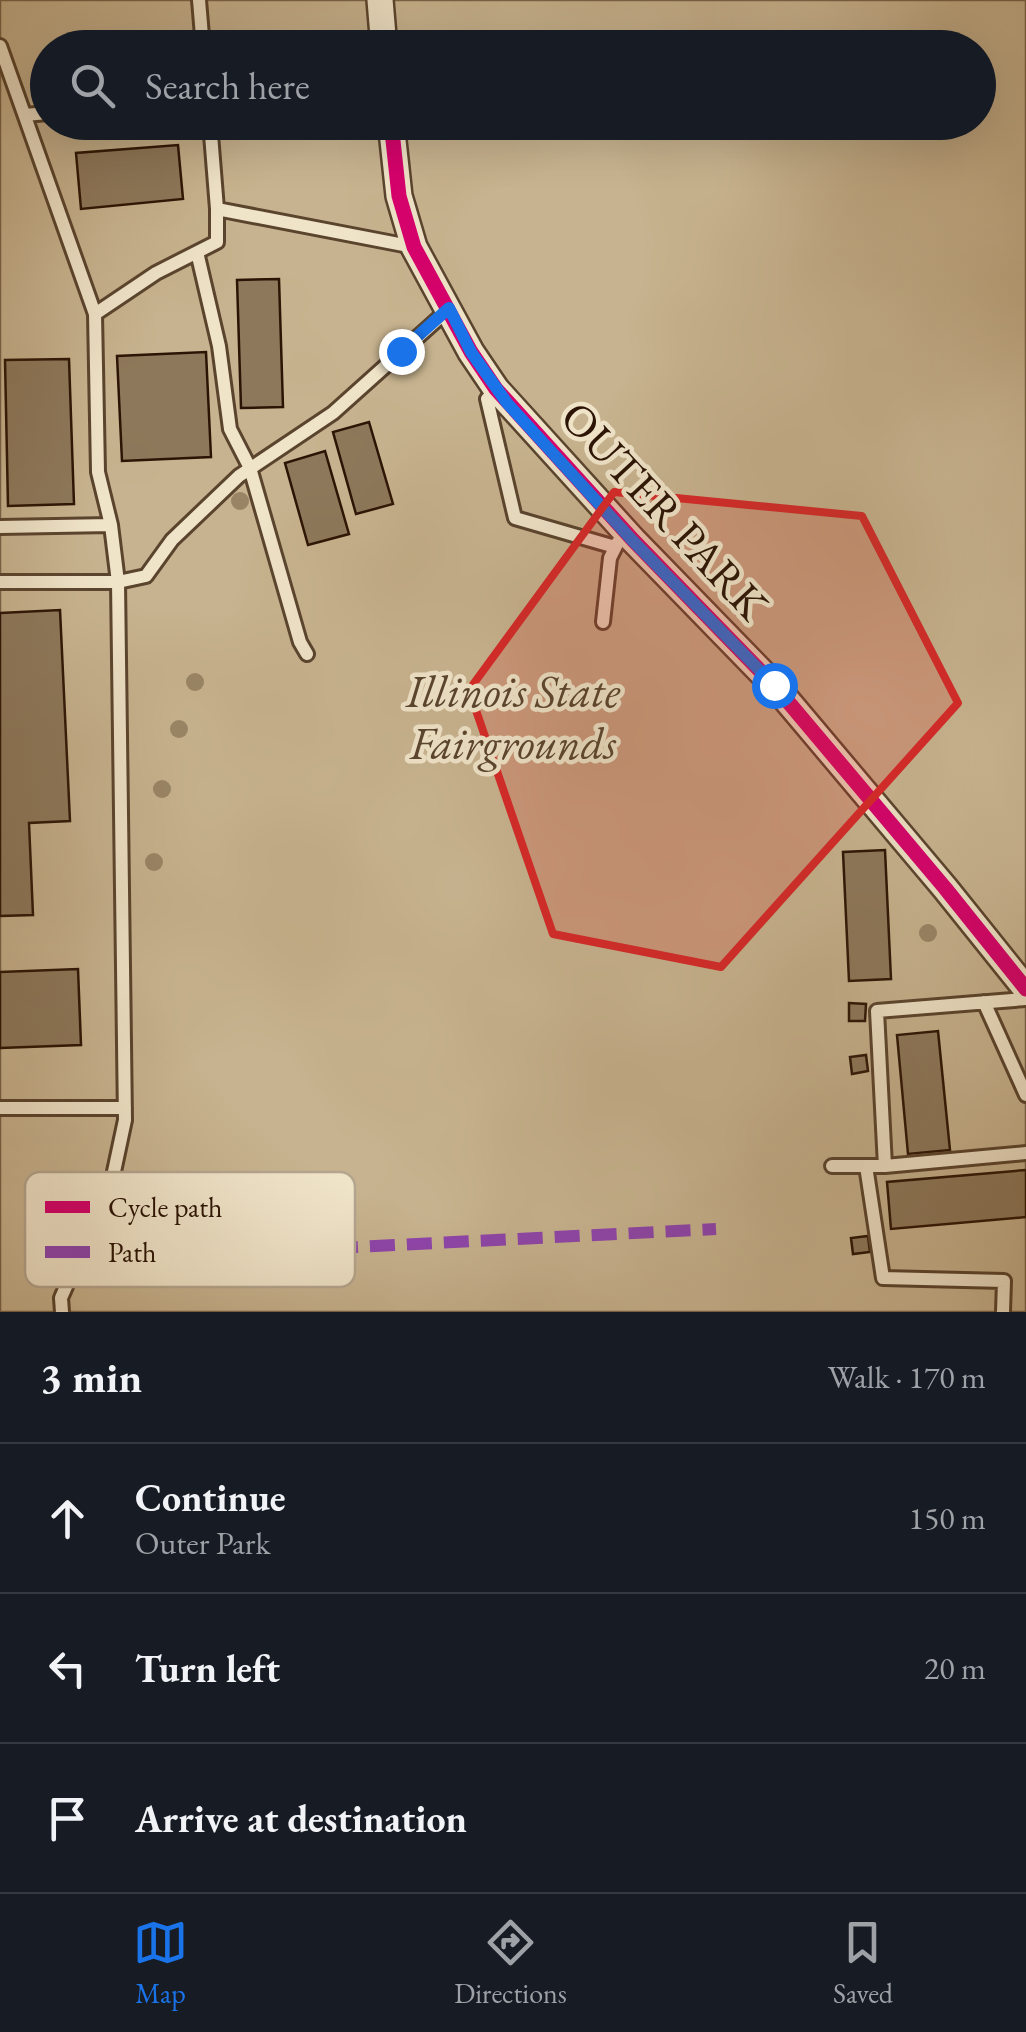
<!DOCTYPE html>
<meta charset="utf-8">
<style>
body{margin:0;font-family:"EB Garamond",serif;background:#242831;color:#f1f3f6}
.stop{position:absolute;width:30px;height:30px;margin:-22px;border:8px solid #1a73e8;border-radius:50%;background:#fff}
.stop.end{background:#1a73e8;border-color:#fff;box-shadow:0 2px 10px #0008}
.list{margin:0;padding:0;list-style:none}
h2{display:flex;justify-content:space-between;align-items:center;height:130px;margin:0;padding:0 40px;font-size:42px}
h2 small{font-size:32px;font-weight:400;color:#9ea1a6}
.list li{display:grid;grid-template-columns:65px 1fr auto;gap:30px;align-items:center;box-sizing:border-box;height:150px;padding:0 40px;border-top:2px solid #363941}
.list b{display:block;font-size:38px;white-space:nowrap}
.list p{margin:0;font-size:32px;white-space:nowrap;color:#9ea1a6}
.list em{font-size:32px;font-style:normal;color:#9ea1a6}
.icon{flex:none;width:55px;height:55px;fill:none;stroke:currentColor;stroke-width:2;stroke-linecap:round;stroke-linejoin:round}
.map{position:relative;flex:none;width:1026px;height:1312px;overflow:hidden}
.search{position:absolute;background:#171b24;box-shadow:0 10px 40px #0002;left:30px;right:30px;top:30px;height:110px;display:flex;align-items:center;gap:25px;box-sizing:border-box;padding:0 35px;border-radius:55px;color:#9ea1a6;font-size:38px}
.sheet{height:580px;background:#171b24}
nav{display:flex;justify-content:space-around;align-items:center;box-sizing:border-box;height:140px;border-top:2px solid #363941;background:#171b24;font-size:28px;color:#9ea1a6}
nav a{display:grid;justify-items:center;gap:5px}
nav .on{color:#1a73e8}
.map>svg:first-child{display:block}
</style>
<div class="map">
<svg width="1026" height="1312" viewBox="0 0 1026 1312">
<rect width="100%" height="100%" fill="#e7d4ab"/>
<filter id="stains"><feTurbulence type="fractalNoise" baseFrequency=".002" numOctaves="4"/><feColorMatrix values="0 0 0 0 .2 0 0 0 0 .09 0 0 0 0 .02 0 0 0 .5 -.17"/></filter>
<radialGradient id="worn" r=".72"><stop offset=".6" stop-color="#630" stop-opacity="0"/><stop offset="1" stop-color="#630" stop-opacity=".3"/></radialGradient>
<path fill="#c7b38f" stroke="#79644a" stroke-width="2.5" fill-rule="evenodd" d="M0,0H1026V1312H0ZM48,48H978V122H48Z"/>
<path fill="#8d785b" stroke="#2b1405" stroke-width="2.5" d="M178,145L183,199L81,209L76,153Z
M279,279L283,407L241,408L237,280Z
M206,352L211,457L122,461L117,356Z
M69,359L74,504L8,506L5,360Z
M369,422L393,504L356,514L333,432Z
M325,451L349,534L308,545L285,463Z
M60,610L70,821L29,823L33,915L0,916V613Z
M885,850L891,979L849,981L843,852Z
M78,969L81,1045L0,1048V972Z
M849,1003L866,1004L865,1021H849Z
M938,1031L950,1150L908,1154L897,1035Z
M866,1055L868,1071L852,1074L850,1057Z
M1026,1170V1217L891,1229L887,1182Z
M868,1236L870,1252L853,1254L851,1238Z"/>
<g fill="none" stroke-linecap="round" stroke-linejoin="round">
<g stroke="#5a442e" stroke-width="18">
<path id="service" d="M199,0L203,48
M0,46L95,314L156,273L217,242V209
M25,115L48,113
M210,122L217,209L414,247
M197,252L219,346L230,429L250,468L300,642L307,654
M496,389L487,399L515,518L615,547
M0,527L111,525
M0,582H118L146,576L172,540L239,476L333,413L449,309
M603,622L610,558L618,542
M984,1002L1026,1095
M0,1108H125
M832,1166H885L1026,1153
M866,1166L883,1278L1004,1281L1003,1312
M885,1166L877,1011L1026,999
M86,1241L130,1261L187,1260
M62,1312L61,1298L112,1181L125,1120L118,582L111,525L98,472L95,314"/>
</g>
<g stroke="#5a442e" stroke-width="30">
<path id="minor" d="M380,0L384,48
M391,122L399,196L414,247L471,352L496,389L633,540L774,685L945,888L1026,989"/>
</g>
<use href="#service" stroke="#efe3c8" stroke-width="12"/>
<use href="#minor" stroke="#efe3c8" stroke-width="25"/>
<path stroke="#8e44ad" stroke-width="12" stroke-dasharray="25 12" stroke-linecap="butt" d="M296,1250L716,1229"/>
<g stroke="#efe3c8" stroke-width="21">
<path id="cycleway" d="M391,122L399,196L414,247L471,352L496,389L633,540L774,685L945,888L1026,989"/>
</g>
<use href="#cycleway" stroke="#d6006c" stroke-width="15"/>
</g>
<g fill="#998566">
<circle cx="240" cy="501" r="9"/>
<circle cx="195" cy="682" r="9"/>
<circle cx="179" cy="729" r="9"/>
<circle cx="162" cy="789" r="9"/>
<circle cx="154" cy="862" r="9"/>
<circle cx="928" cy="933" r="9"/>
</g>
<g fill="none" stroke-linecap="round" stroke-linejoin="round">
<path stroke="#1a73e8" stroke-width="12" d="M401,351L449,308L471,352L507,403L632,540L774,685"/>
</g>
<path fill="#d62828" fill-opacity="0.2" stroke="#d62828" stroke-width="8" stroke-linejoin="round" d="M614,492L862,516L958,703L721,967L553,934L469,690Z"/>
<g text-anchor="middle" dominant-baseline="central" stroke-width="9" stroke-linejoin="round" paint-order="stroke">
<g font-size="45" fill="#2b1405" stroke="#efe3c8">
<text transform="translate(665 510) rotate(47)">OUTER PARK</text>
</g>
<g font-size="45" font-style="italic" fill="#5a442e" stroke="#efe3c8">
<text x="513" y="691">Illinois State<tspan x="513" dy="52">Fairgrounds</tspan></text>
</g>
</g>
<rect x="25" y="1172" width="330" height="115" rx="15" fill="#efe3c8" stroke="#b4a58e" stroke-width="2.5"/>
<rect x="45" y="1201" width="45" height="12" fill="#d6006c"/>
<rect x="45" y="1246" width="45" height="12" fill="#8e44ad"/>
<g font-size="28" fill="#2b1405">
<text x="108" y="1217">Cycle path</text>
<text x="108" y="1262">Path</text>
</g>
<rect width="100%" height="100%" filter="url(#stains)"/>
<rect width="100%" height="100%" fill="url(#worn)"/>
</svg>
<div class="stop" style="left:774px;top:685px"></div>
<div class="stop end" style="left:401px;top:351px"></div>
<div class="search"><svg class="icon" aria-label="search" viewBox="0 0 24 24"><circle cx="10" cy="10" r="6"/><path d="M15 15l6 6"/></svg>Search here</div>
</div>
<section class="sheet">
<h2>3 min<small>Walk · 170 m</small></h2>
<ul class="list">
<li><svg class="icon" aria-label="ahead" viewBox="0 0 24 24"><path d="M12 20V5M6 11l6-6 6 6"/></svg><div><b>Continue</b><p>Outer Park</p></div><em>150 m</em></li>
<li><svg class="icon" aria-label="left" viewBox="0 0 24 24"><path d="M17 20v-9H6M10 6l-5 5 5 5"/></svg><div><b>Turn left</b></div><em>20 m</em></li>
<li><svg class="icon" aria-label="arrive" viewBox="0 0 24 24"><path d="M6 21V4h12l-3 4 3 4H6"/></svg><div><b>Arrive at destination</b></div></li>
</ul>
</section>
<nav>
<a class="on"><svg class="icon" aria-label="map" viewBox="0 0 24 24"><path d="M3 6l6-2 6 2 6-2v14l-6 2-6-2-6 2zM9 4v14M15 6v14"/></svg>Map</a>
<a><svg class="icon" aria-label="directions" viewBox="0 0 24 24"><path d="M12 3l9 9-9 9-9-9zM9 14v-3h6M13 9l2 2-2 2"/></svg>Directions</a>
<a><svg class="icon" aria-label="saved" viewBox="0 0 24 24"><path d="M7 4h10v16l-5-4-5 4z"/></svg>Saved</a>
</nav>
